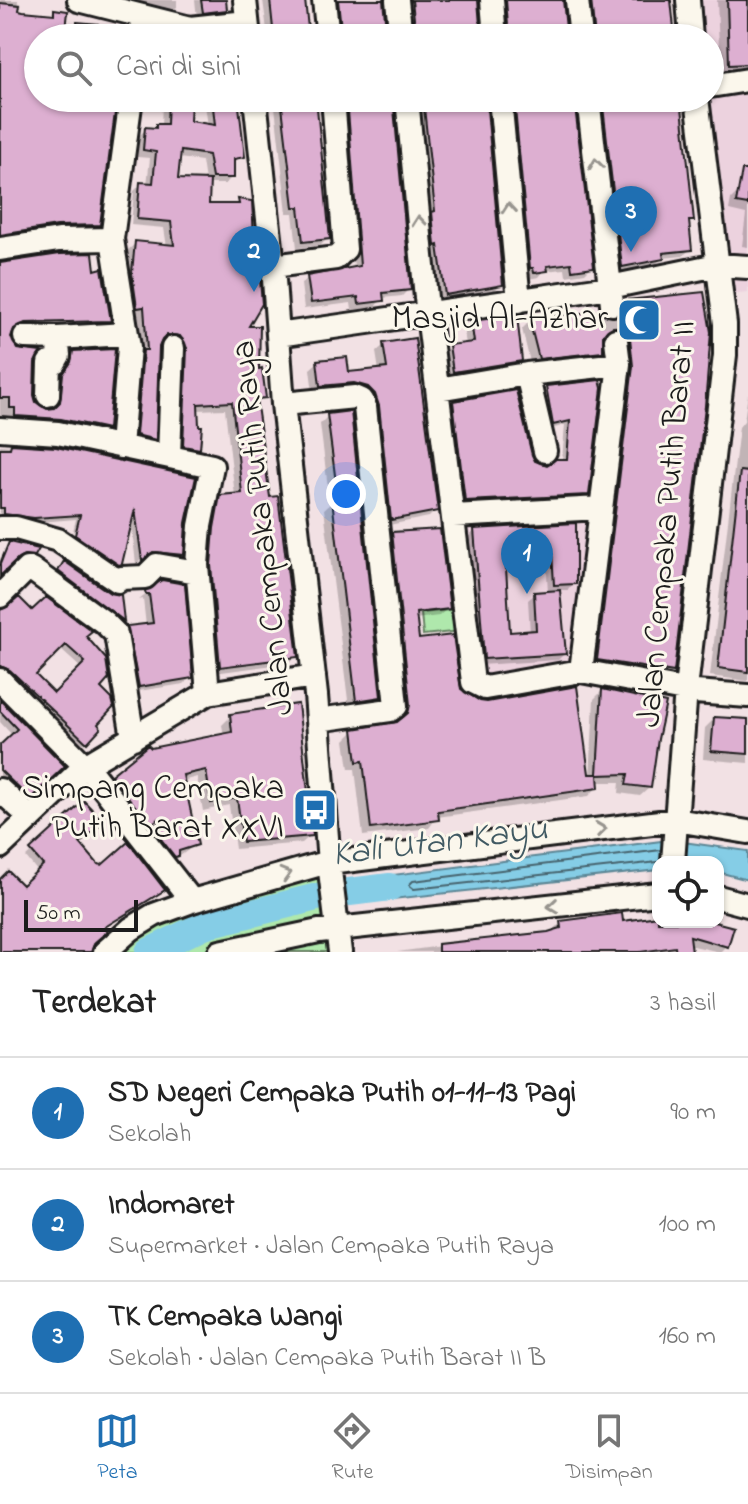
<!DOCTYPE html>
<html lang="id">
<meta charset="utf-8">
<style>
body{margin:0;font-family:"Indie Flower",sans-serif;background:#f2f2f2;color:#222}
.controls{position:absolute;right:24px;bottom:24px;display:grid;overflow:hidden;border-radius:16px;box-shadow:0 2px 6px #0004}
.controls button{width:72px;height:72px;display:grid;place-items:center;padding:0;border:0;border-bottom:2px solid #e0e0e0;background:#fff;color:#222;font:40px sans-serif}
.scale{position:absolute;left:24px;bottom:20px;width:114px;box-sizing:border-box;padding-left:8px;border:4px solid #1c1c1c;border-top:0;font-size:22px;line-height:28px;white-space:nowrap;color:#1c1c1c;-webkit-text-stroke:6px #fbf7ec;paint-order:stroke}
.you{position:absolute;left:346px;top:494px;width:28px;height:28px;margin:-20px;border:6px solid #fff;border-radius:50%;background:#1a73e8;box-shadow:0 0 0 12px #1a73e833}
.badge{display:grid;place-items:center;width:52px;height:52px;border-radius:50%;background:#1f6fb2;color:#fff;font-size:26px;font-weight:700}
.pin{position:absolute;translate:-50% -66px;filter:drop-shadow(0 2px 4px #0008)}
.pin::after{content:'';position:absolute;top:42px;width:28px;height:24px;background:inherit;clip-path:polygon(0 0,100% 0,50% 100%)}
.list{margin:0;padding:0;list-style:none}
h2{display:flex;justify-content:space-between;align-items:center;height:104px;margin:0;padding:0 32px;font-size:34px}
h2 small{font-size:26px;font-weight:400;color:#767676}
.list li{display:grid;grid-template-columns:52px 1fr auto;gap:24px;align-items:center;box-sizing:border-box;height:112px;padding:0 32px;border-top:2px solid #e0e0e0}
.list b{display:block;font-size:30px;white-space:nowrap}
.list p{margin:0;font-size:26px;white-space:nowrap;color:#767676}
.list em{font-size:26px;font-style:normal;color:#767676}
.icon{flex:none;width:44px;height:44px;fill:none;stroke:currentColor;stroke-width:2;stroke-linecap:round;stroke-linejoin:round}
.map{position:relative;flex:none;width:748px;height:952px;overflow:hidden}
.search{position:absolute;background:#fff;box-shadow:0 2px 6px #0004;left:24px;right:24px;top:24px;height:88px;display:flex;align-items:center;gap:20px;box-sizing:border-box;padding:0 28px;border-radius:44px;color:#767676;font-size:30px}
.sheet{height:440px;background:#fff}
nav{display:flex;justify-content:space-around;align-items:center;box-sizing:border-box;height:112px;border-top:2px solid #e0e0e0;background:#fff;font-size:22px;color:#767676}
nav a{display:grid;justify-items:center;gap:4px}
nav .on{color:#1f6fb2}
.map>svg:first-child{display:block}
</style>
<div class="map">
<svg width="748" height="952" viewBox="0 0 748 952">
<rect width="100%" height="100%" fill="#f2e1e4"/>
<filter id="ink" filterUnits="userSpaceOnUse"><feTurbulence type="fractalNoise" baseFrequency=".0125" numOctaves="2"/><feDisplacementMap in="SourceGraphic" scale="16" xChannelSelector="R" yChannelSelector="G"/><feConvolveMatrix kernelMatrix="1 2 1 2 8 2 1 2 1" color-interpolation-filters="sRGB"/></filter>
<g filter="url(#ink)">
<path fill="#ecd2de" d="M685,0H748V293L718,296L696,98H710V38H690Z
M594,517L575,665L477,679L464,523Z"/>
<path fill="#afe8ac" stroke="#668264" stroke-width="2" d="M460,609L462,631L423,635L421,613Z
M321,864L336,952H105L131,929Z"/>
<path fill="#85cde6" stroke="#5b8695" stroke-width="2" d="M669,840L748,851V880L718,872V862H658V870L356,903L353,880Z"/>
<path fill="#0003" fill-rule="evenodd" d="M0,0H18L17,12L51,16L55,12L65,23L96,26V32H125V38H38V98H115L98,224L92,230L0,239Z
M111,0H177V7L171,13Z
M195,0H224L225,9L218,15L197,18Z
M263,0H303L307,38H268Z
M328,0H381L385,38H335Z
M405,0H477L479,38H409Z
M497,0H562L565,38H501Z
M582,0H669L673,38H587Z
M717,0H748V72L720,74Z
M136,98H189L188,123L208,126L204,98H236L242,156L232,164V177L225,184H208L207,206H234L239,202L250,203L246,328L264,397L255,404L296,656L289,663L214,673L205,573L208,536L214,504L221,497L235,496L225,409L197,410L198,448L191,455L177,452L172,342H160L157,346L154,439L147,446L130,442L137,359L140,355L137,313L131,314L125,282L128,250L135,244L167,247L164,228L131,225L134,191L141,184L147,185L150,158L137,157L139,136L146,129L153,130L161,126L162,103H138ZM179,158L202,161L205,181H176Z
M274,98H313L328,238L321,245L297,248L293,213H287Z
M337,98H391L409,289L402,296L382,298L375,307L352,310L351,303L304,309L301,284L308,278L354,269L341,104Z
M416,98H484L501,284L494,291L439,301Z
M504,98H572L592,266L585,273L566,276L565,269L544,271L539,277L528,279Z
M592,98H679L692,220L687,224L690,249L683,256L662,258L655,265L616,273Z
M739,191L748,193V247L742,246L746,214L729,210L731,199Z
M0,264L93,272L109,320L103,326L18,328L11,330L10,344L33,361L32,395L39,408L49,411L56,407L58,381L66,369L68,359L74,353L106,429L101,434L0,420Z
M627,302L672,672L664,680L589,667L612,334L601,336V351L593,359L531,366L522,329L530,321L617,318L619,310Z
M472,323L520,360L512,368L446,379L442,354L450,347L466,345L464,331Z
M384,345L436,510L429,517L384,526L373,413L313,393L310,369L318,362L347,374L379,371L376,352Z
M598,382L587,494L581,500L460,506L448,409L454,403L534,463L550,466L562,461L565,425L548,430L541,394L547,388Z
M748,394V681L710,676L739,427L744,421Z
M328,416L379,696L371,705L349,708L324,509L330,504L320,424Z
M0,445L56,449L184,523L182,555L176,560L146,556L136,564L131,520L119,562L73,531L76,519L27,523L0,519Z
M574,525V583L568,590H558L564,654L558,660L479,665L468,537L475,531ZM546,556L548,593L535,594L528,600L530,633L508,634L504,558Z
M393,534L448,608L439,616L415,619L417,642L465,696L590,781L594,699L602,691L649,788L640,796L619,793L620,782H597V787L589,796L437,817L429,828L363,836L355,769H349L345,740L354,731L401,721L402,715L385,542Z
M72,535L117,566L114,569L71,541Z
M9,544L34,555L28,561L19,560L9,564L0,573V559Z
M64,564L109,594L119,596L122,620L118,624L54,577Z
M162,582L191,677L184,684L132,692L121,635L128,628L146,626L143,599L139,600Z
M0,611L32,613L83,636L98,688L95,724L99,728L80,747L0,672ZM60,649L81,668L54,696L33,675Z
M0,703L62,766L24,803L0,779V748L13,736L0,722Z
M231,716L311,835L302,843L235,849L229,805L203,811L197,777L182,781L195,845L169,864L153,848L149,825L141,832L104,785L150,750L224,736L222,725Z
M714,719L748,721V763L703,759L705,728Z
M84,804L78,844L97,865L156,895L104,928L88,952H0V881L22,888L38,872L26,857Z
M658,919V922H708L726,946L720,952L689,945L690,952H397L515,936L549,934L561,923L621,924Z"/>
<g fill="none" stroke-linecap="round" stroke-linejoin="round">
<path stroke="#46636d" stroke-width="2" d="M658,862L414,889L409,885L413,881L661,850"/>
<path stroke="#85cde6" stroke-width="28" d="M149,952L204,925L325,895L390,887"/>
</g>
<path fill="#ddafd1" stroke="#1c1c1c" stroke-width="2" fill-rule="evenodd" d="M201,0H226L227,10L203,13Z
M270,0H305L309,38H274Z
M338,0H383L387,38H342Z
M412,0H478L481,38H416Z
M506,0H563L567,38H509Z
M591,0H671L675,38H595Z
M727,0H748V64L729,65Z
M0,3L20,5L19,10L23,11L54,14V9L68,11L66,30L51,28V38H38V98H117L100,225L57,226L0,235Z
M77,22L98,24L97,38H76Z
M212,98H238L245,157L234,159V178H212L208,155L181,151L178,179L210,180L209,204H239L238,199L252,201L255,255H258L262,304L249,326H260L259,369L262,368L266,398L256,399L270,497L278,496L298,657L220,667L211,565L214,528L220,495L242,493L232,402L198,404L199,426H202L200,449L183,446L187,348L180,336L167,335L162,340L159,347L156,440L136,435L143,350H147L144,307L137,308L132,273L135,241L174,245L171,222L137,219L140,182L153,183L156,152L143,150L145,127L156,128V124H167L168,100L191,101L190,121L215,125Z
M281,98H316L330,239L303,242L299,207H294Z
M347,98H393L411,290L383,293L384,301L359,304L358,297L311,303L307,276L360,266Z
M423,98H486L503,285L445,295L438,245L435,246L432,212L435,211Z
M514,98H574L594,267L572,270L571,263L547,266L548,271L534,273L533,268H530Z
M602,98H681L694,221H689L692,250L663,253L664,259L622,267Z
M742,170H748V205L736,203Z
M93,253L95,270L102,268L111,321L25,323L14,329L11,337L18,349L41,352L35,362L34,395L36,402L47,409L54,408L60,402L63,374L71,362L73,351L115,349L108,429L61,419L15,416V408H10V398H0V263L60,254Z
M704,292L711,332L705,406L674,672L597,660L633,366L630,338L622,328L614,326L603,335V352L539,359L529,319L600,311L606,316L614,318L624,310L627,300Z
M517,315L522,361L453,372L449,345L474,342L471,321Z
M415,338L438,511L391,520L379,406L375,394L368,387L354,383L320,386L317,360L347,357L349,372L387,368L383,343Z
M600,380L602,388L589,495L465,501L453,401L516,390L532,455L535,461L547,465L556,459H567L570,421L553,425L546,386Z
M351,411L381,697L356,701L332,499L338,498L327,414Z
M11,444L56,447L196,477L186,523L184,555L153,552L142,561L135,509L122,564L119,565L75,535L80,515L34,518L4,514V508H0V448H10Z
M740,471L748,472V672L718,668Z
M576,523V584L554,585L552,550L505,552L510,632L536,630L534,592L560,590L566,654L484,659L474,529Z
M440,529L450,609L416,613L419,639L453,635L461,689L480,701L487,702L577,686L589,774H597L602,689L666,703L658,739L651,788L626,785L628,774L598,775L599,788L438,811L439,820L371,829L363,761L357,762L353,729L397,722L408,713L410,705L392,532Z
M9,542L39,549L35,556L26,555L18,559L0,576V564Z
M64,561L110,593L121,595L124,621L58,571Z
M162,580L185,584L193,678L139,687L127,626L153,623L149,594H146L145,591Z
M19,597L32,610L46,597L92,631L86,636L106,659L109,679L101,688L112,699L114,707L98,724L101,728L87,743L10,670L0,666V610L9,606ZM66,645L85,662L54,693L36,675Z
M0,700L65,766L30,799L0,770V745L17,729L0,711Z
M298,704L313,836L243,842L237,798L211,803L206,770L183,775L198,845L179,851V856L175,857L161,839L158,819L150,825L111,775L148,745L151,748L232,732L230,714Z
M714,717L748,719V754L711,751Z
M84,801L104,822L80,843L98,864L102,865L128,842L165,890L105,927L108,931L95,942L91,952H0V879L8,871L22,885L43,865L30,850Z
M622,913L623,921L658,916V922H715L734,927L728,947L690,936L692,952H676L675,947L640,952H438V944L548,932L561,928L560,921Z"/>
<g fill="none" stroke-linecap="round" stroke-linejoin="round">
<path stroke="#c7babc" stroke-width="22" stroke-dasharray="22 11" stroke-linecap="butt" d="M612,304L616,340"/>
<g stroke="#1c1c1c" stroke-width="28">
<path id="minor" d="M79,0L190,28L247,22
M245,0L249,38
M324,0L328,38
M397,0L401,38
M492,0L495,38
M577,0L581,38
M688,0L691,38
M140,38L142,18
M710,86L748,80
M255,98L273,266L283,404L316,695L329,863L340,952
M407,98L426,298L473,682L485,688L581,671L695,692L748,696
M500,98L519,301
M588,98L612,304
M0,249L59,240L112,239
M273,266L336,258L345,249L333,98
M278,335L610,287L717,265L748,267
M25,337L57,338L126,334
M527,374L545,451
M438,389L527,374L619,364
M48,395L49,363L55,362L59,355L57,338
M283,404L355,397L362,400L365,407L396,706L390,710L318,720
M0,429L58,433L212,466L200,526L197,565L208,693
M121,447L129,347L112,239L131,98
M169,456L173,348
M453,516L600,508
M0,528H16L58,540L118,581L121,578L145,577L157,565L197,572
M0,596L27,569H31L105,623L116,634L133,738
M581,671L619,364L616,340
M0,680L91,772L192,901
M0,790L31,818
M0,847L85,766L208,693L314,676
M673,862L686,689L725,355V324L697,98
M718,897L748,905
M105,952L131,929L154,915L192,901L321,864L676,820L748,832
M220,952L319,931L658,894"/>
</g>
<use href="#minor" stroke="#fbf7ec" stroke-width="22"/>
</g>
<defs><path id="oneway-chevron" d="M-2-3.5L2.5 0L-2 3.5" fill="none" stroke-width="1.6" stroke-linecap="round" stroke-linejoin="round" transform="scale(2)"/></defs>
<g stroke="#97948e">
<use href="#oneway-chevron" transform="translate(596 164) rotate(-97)"/>
<use href="#oneway-chevron" transform="translate(509 208) rotate(-95)"/>
<use href="#oneway-chevron" transform="translate(419 221) rotate(-96)"/>
<use href="#oneway-chevron" transform="translate(601 829) rotate(-7)"/>
<use href="#oneway-chevron" transform="translate(286 874) rotate(-16)"/>
<use href="#oneway-chevron" transform="translate(553 906) rotate(174)"/>
</g>
</g>
<defs>
<g id="mosque-square" transform="scale(2.3)"><rect x="-9" y="-9" width="18" height="18" rx="4" fill="#1f6fb2" stroke="#fbf7ec"/><path d="M3.5-4.9A6 6 0 1 0 3.5 4.9A5 5 0 1 1 3.5-4.9Z" fill="#fff"/></g>
<g id="bus-square" transform="scale(2.3)"><rect x="-9" y="-9" width="18" height="18" rx="4" fill="#1f6fb2" stroke="#fbf7ec"/><path d="M-5-6H5V4H4V6H2V4H-2V6H-4V4H-5ZM-3.5-4V0h7V-4ZM-3.5 1.2v1.5H-2V1.2ZM2 1.2v1.5H3.5V1.2Z" fill="#fff"/></g>
</defs>
<g fill-rule="evenodd">
<use href="#mosque-square" x="639" y="320"/>
<use href="#bus-square" x="315" y="810"/>
</g>
<g text-anchor="middle" dominant-baseline="central" stroke-width="6" stroke-linejoin="round" paint-order="stroke">
<g font-size="34" fill="#1c1c1c" stroke="#fbf7ec" text-anchor="end">
<text x="608" y="320">Masjid Al-Azhar</text>
<text x="284" y="790">Simpang Cempaka<tspan x="284" dy="39">Putih Barat XXVI</tspan></text>
</g>
<g font-size="34" fill="#1c1c1c" stroke="#fbf7ec">
<text transform="translate(668 524) rotate(-85)">Jalan Cempaka Putih Barat II</text>
<text transform="translate(264 528) rotate(-96)">Jalan Cempaka Putih Raya</text>
</g>
<g font-size="36" font-style="italic" fill="#415a63" stroke="#fbf7ec">
<text transform="translate(440 843) rotate(-7)">Kali Utan Kayu</text>
</g>
</g>
</svg>
<div class="controls">
<button><svg class="icon" aria-label="locate" viewBox="0 0 24 24"><circle cx="12" cy="12" r="6"/><path d="M12 2v4M12 18v4M2 12h4M18 12h4"/></svg></button>
</div>
<div class="scale">50 m</div>
<div class="you"></div>
<div class="pin badge" style="left:527px;top:594px">1</div>
<div class="pin badge" style="left:254px;top:292px">2</div>
<div class="pin badge" style="left:631px;top:252px">3</div>
<div class="search"><svg class="icon" aria-label="search" viewBox="0 0 24 24"><circle cx="10" cy="10" r="6"/><path d="M15 15l6 6"/></svg>Cari di sini</div>
</div>
<section class="sheet">
<h2>Terdekat<small>3 hasil</small></h2>
<ul class="list">
<li><span class="badge">1</span><div><b>SD Negeri Cempaka Putih 01-11-13 Pagi</b><p>Sekolah</p></div><em>90 m</em></li>
<li><span class="badge">2</span><div><b>Indomaret</b><p>Supermarket · Jalan Cempaka Putih Raya</p></div><em>100 m</em></li>
<li><span class="badge">3</span><div><b>TK Cempaka Wangi</b><p>Sekolah · Jalan Cempaka Putih Barat II B</p></div><em>160 m</em></li>
</ul>
</section>
<nav>
<a class="on"><svg class="icon" aria-label="map" viewBox="0 0 24 24"><path d="M3 6l6-2 6 2 6-2v14l-6 2-6-2-6 2zM9 4v14M15 6v14"/></svg>Peta</a>
<a><svg class="icon" aria-label="directions" viewBox="0 0 24 24"><path d="M12 3l9 9-9 9-9-9zM9 14v-3h6M13 9l2 2-2 2"/></svg>Rute</a>
<a><svg class="icon" aria-label="saved" viewBox="0 0 24 24"><path d="M7 4h10v16l-5-4-5 4z"/></svg>Disimpan</a>
</nav>
